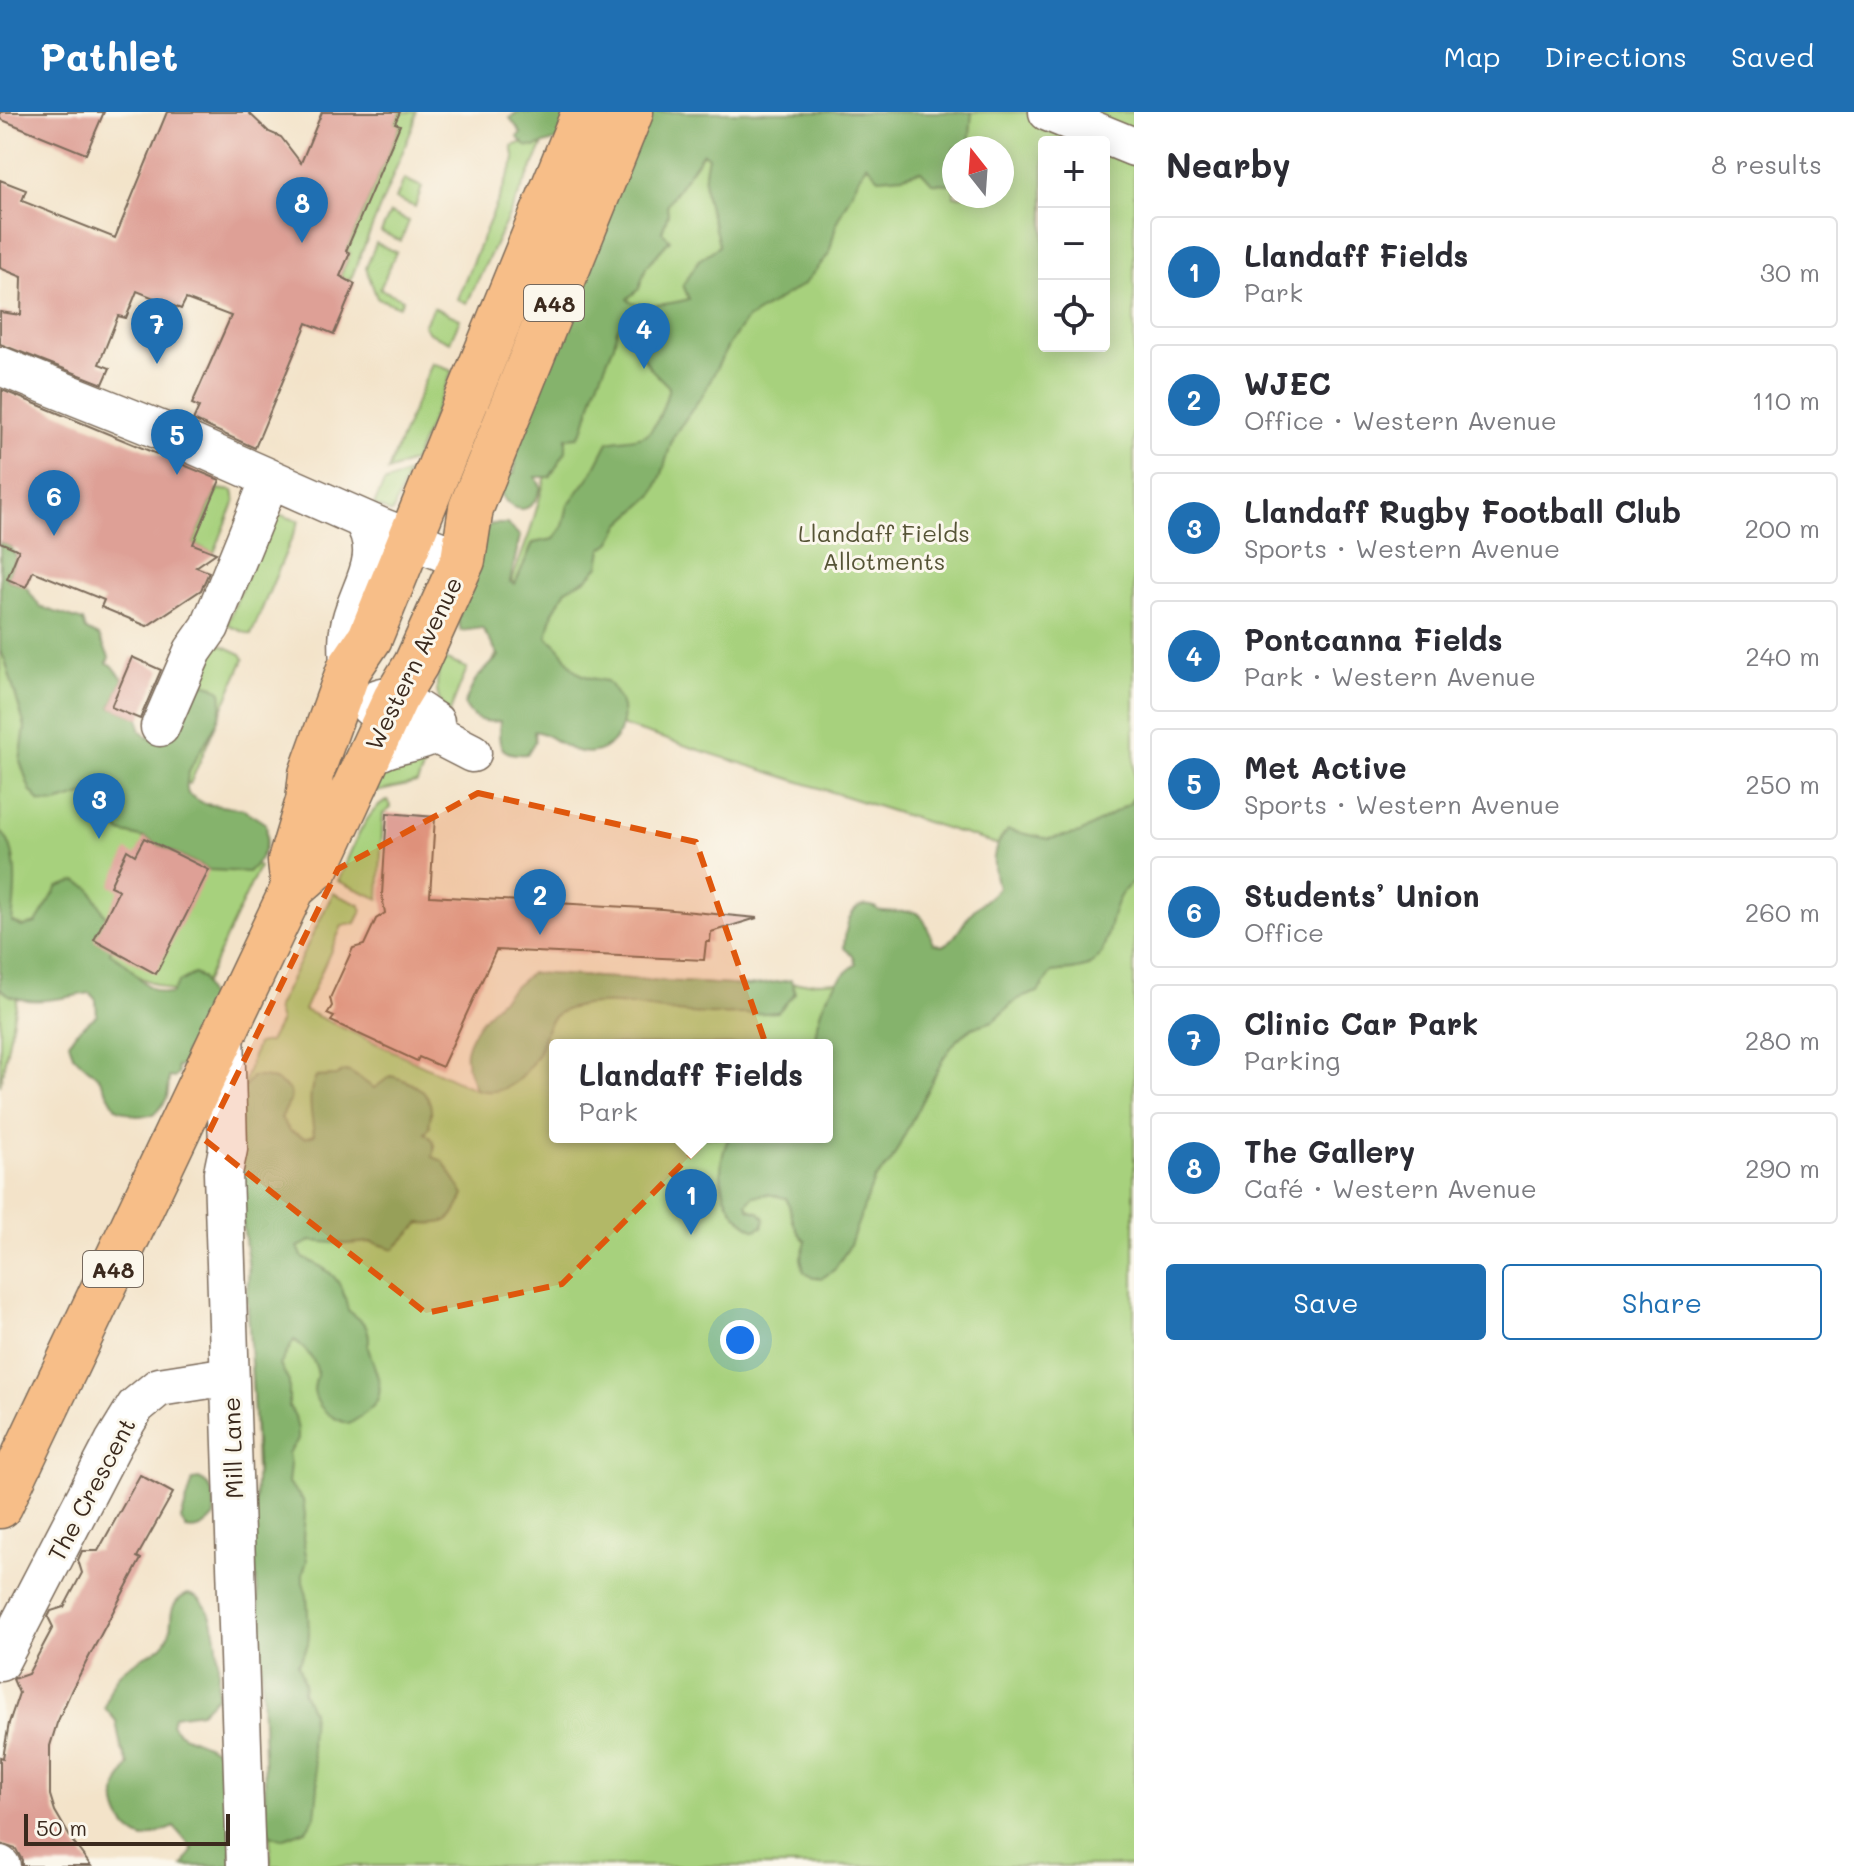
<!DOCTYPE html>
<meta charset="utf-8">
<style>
body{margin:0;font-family:Mali,sans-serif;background:#f7f7f7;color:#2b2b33}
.controls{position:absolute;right:24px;top:24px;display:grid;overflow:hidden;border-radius:8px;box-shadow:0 4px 20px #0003}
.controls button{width:72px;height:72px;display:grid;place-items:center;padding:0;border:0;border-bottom:2px solid #e1e1e2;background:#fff;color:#2b2b33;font:40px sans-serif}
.compass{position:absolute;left:942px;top:24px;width:72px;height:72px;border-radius:50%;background:#fff;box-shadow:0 4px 20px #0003;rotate:343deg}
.scale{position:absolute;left:24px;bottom:20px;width:206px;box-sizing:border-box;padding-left:8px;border:4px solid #3b2a1e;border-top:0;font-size:22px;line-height:28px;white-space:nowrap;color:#3b2a1e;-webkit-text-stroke:6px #fbf7ec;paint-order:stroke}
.you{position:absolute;left:740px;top:1228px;width:28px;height:28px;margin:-20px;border:6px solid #fff;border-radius:50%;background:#1a73e8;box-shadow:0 0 0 12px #1a73e833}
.badge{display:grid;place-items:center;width:52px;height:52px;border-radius:50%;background:#1f6fb2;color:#fff;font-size:26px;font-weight:700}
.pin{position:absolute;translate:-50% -66px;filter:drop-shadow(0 2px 4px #0008)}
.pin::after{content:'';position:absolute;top:42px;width:28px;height:24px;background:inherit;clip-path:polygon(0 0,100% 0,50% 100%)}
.popup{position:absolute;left:549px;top:927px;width:284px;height:104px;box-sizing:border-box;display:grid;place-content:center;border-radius:8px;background:#fff;filter:drop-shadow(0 2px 6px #0005);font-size:26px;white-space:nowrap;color:#7c7c81}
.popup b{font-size:30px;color:#2b2b33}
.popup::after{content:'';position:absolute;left:50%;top:100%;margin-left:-16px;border:16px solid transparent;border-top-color:#fff}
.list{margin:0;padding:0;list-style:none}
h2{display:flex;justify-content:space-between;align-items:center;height:104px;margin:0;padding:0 32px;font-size:34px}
h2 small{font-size:26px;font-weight:400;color:#7c7c81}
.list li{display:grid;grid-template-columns:52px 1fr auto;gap:24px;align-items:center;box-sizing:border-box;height:112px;margin:0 16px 16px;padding:0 16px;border:2px solid #e1e1e2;border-radius:8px}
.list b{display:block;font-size:30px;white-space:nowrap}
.list p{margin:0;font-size:26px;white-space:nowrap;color:#7c7c81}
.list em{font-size:26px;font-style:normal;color:#7c7c81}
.actions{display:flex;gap:16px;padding:24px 32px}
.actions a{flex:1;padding:18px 0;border:2px solid #1f6fb2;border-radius:8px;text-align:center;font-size:28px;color:#1f6fb2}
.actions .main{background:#1f6fb2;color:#fff}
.icon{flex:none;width:44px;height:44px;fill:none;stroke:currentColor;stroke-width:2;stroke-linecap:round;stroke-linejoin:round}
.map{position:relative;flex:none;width:1134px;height:1754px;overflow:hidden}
header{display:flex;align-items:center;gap:48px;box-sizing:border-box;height:112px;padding:0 40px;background:#1f6fb2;color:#fff}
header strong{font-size:38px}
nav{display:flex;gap:44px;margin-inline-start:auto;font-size:28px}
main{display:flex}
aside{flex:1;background:#fff}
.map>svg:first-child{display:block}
</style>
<header>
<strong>Pathlet</strong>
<nav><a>Map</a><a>Directions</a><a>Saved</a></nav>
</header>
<main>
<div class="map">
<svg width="1134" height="1754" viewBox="0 0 1134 1754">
<rect width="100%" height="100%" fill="#fbf7ec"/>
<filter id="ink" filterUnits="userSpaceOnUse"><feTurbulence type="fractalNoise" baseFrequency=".0125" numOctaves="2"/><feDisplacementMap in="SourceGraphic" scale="16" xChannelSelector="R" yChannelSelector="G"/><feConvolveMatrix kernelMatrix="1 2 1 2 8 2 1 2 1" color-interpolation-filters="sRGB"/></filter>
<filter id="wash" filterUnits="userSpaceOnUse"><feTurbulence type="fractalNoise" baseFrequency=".006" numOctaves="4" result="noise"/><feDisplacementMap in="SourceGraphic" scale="32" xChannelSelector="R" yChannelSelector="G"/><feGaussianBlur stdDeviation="1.8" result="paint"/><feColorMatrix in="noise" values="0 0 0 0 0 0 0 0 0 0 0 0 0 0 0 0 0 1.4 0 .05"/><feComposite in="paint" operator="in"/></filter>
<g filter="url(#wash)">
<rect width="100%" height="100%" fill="#f3e3c9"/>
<path fill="#a7d17d" stroke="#717e4e" stroke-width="2" fill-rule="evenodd" d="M400,0H416L414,12L350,169L340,165L350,141L346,139L400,14L395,11Z
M694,0H1134V1754H271L242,989L244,971L257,932L269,930L280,909L276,897L333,781L360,793L362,799L356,811L342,814L304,898L474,977L531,861L748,874L1017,859L1093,763L545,589L486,565L515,501L502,495L530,420L548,357ZM1044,30H1104V234H1044ZM954,36H1002V84H954ZM555,933H827V1025H555Z
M548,22L467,191L457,187L515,48L512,34Z
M404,67L422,75L415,95L396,87Z
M390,101L409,109L401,129L381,120Z
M376,131L396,140L380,177L403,187L399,195L377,186L366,156Z
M433,195L460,207L450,230L429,221L424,214Z
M432,251L452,259L414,349L388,359Z
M408,361L392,401L374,393L384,371Z
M217,377L233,379L235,389L214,441L193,432Z
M272,400L299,409L251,523L227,513Z
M0,497L139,699L259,755L196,890L0,804Z
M217,531L241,542L244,547L190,672L150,655Z
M444,547L467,556L449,602C432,586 435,566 444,547Z
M430,641L417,671L376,680L381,651Z
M388,689L391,696L383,702L379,787L338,769C348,748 365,695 388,689Z
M0,835L26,840L0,974Z"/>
<path fill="#85b36c" stroke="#606e45" stroke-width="2" fill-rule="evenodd" d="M517,0H570L557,28L535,35L526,34L517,25L521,21L510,6Z
M640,0H972L969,36H954V70L952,72L932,71L921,59L903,64L879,66L866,52L837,109L829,142L804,172L746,208L729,232L705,279L673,325L662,362L653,383L621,412L611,430L602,437L599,454L588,466L566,478L553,500L547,525C577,546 560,563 607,569C619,584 626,595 621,614C616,635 595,646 573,638C558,633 552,622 534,619L535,629L527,642C498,644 498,634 500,609C482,611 472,608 464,592L476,567L499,544L482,516L461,519L458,508L482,418L492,412H507L520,424L510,470L515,472L533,431L554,427L563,414L568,393L592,361L608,330C620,327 637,328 647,322C658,314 666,288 669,275L649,255L634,228L626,203L617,218L614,233L596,275L584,316L578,325L566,326V339L550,365H536L541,375C534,400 516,405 501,383L506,364L514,361L516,350L513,341ZM703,41L708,45C698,84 712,97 719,134L699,148L683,173L689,187C671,192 642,197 627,187L639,177L646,155L670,128L662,120L668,102L667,92Z
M0,430L10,434L16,445L7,467L26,475L40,495L83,509L86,518L99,524L109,545L107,551L112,553L123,567L111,595L139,606L140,618L148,626L193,568L214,574L221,580C229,618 178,649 188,682L205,692L243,697L266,712C269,733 264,745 248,760L209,758L144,726L120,720C110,707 108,692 99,678L56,691L40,690L30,678L20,649L25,615L5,548L0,539Z
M1134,683V770C1103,788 1116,838 1090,853C1079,859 1064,858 1052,860L1038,880L1018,887L993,909L972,916L957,928L944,945L891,1050L874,1068L849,1135L834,1158L822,1166H813L804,1160L801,1146L806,1129C790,1115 794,1103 786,1086L768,1082L753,1084L747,1091L749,1097L761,1101L765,1107L762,1115L755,1118C721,1098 713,1060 729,1025H827V933H815C815,900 830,871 856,852L854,845L844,836C845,820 848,789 871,794C882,797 872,798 883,799C917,803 919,788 933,831L942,834C958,827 962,810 973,799C981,790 991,785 998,776C992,752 990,737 1008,718L1048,727L1080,721L1130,691Z
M0,719C21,735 15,786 12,810L22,815L36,811L58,775L76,769L90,776L112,815L114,829L110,841C117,846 127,851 132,858C144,871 152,881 171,882L179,870L194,862L202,866L208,883L215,890L211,896C216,920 197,925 184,941L187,948L183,954L177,955L178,962L174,966L169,965C168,985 169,988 153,1003L136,1004L116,996L99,966L73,943L69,930L76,920L97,903L96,888L90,881C64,885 21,898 0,876Z
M531,861L748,874L791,868L795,881L778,900C748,903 717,903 686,901C648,897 602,884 565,898C543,906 547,926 537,943C523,968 504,986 475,977C471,965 464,952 466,939C471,912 510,877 531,861Z
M344,959L350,960L374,976L391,964C409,969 433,978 431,1002C430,1006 429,1011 430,1015L425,1021C434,1027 436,1034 433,1045L443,1049L464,1083C452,1109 450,1113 420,1111L394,1137L372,1130L346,1132L311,1129L298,1135L303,1146C332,1158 342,1167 348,1198C359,1207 369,1212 369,1227C369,1237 366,1230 369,1239C383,1279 389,1288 349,1312C333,1307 316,1297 314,1278C314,1272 318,1264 317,1258C315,1249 302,1232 294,1228L280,1253L289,1270V1294L295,1304L298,1318V1328L288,1341L290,1353L288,1371L303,1388L305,1403L303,1426L307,1449L303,1461V1470L307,1484L309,1521L308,1532L298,1552L304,1571L303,1580L312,1600L310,1629L318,1674L315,1705L306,1718L282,1727L270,1723L266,1713L260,1508L253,1429L257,1351L247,1182L249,1156L242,1106L239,984L252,965C268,964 278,968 290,979V989L281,1006L290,1019L305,1026L314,1023C312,1005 306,981 316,965L336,964Z
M199,1367C215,1374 215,1389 214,1405C206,1414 198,1420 186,1417L181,1408L193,1368Z
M188,1482C222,1489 219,1557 217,1584L201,1600L174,1604L171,1612C182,1630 205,1627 219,1641C232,1653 231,1733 232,1754H183L193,1737L174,1715L144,1727C123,1720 112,1697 117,1676C119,1668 125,1661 129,1653L121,1635L116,1609L105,1596C111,1566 118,1559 145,1544C153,1540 160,1537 165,1530C178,1512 161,1494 188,1482Z"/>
<g id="blocks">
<path fill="#dea096" d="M0,0H104L86,42L0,7Z
M167,0H248L269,20L281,25L301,51L322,0H400L395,11L400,13L346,139L350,141L340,164L355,172L334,222L307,211L255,336L193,308L199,295L192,292L231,204L186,187L181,197L137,179L126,206L118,204L99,252L110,256L103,272L0,232V200L21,203L22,165L0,156V68L26,78L22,89L115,126Z
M2,278L220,368L193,432L216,441L196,455L209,460L201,478L147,514L101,495L104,488L33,459L26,475L7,467L19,438L0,430Z
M132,545L161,558L140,607L111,595Z
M387,701L435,705L430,784L662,797L757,806L711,820L710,830H706L704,848L496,838L442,955L419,945L417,949L331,909L334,905L327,902L332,894L330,886L353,836L364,833L376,807L385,801L382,783Z
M144,726L209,758L156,862L94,828L119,778L110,774L127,738L135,743Z
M140,1363L173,1381L137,1445L141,1447L72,1577L57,1611L50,1634V1683L55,1699L73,1730L91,1754H22V1748L16,1737L0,1732V1645L3,1646L9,1611L19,1581L13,1567L28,1562L53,1515L48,1505L51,1499L64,1495L82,1461L78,1448L82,1439H98Z"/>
</g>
</g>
<g filter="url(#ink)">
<use href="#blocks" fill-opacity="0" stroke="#7b6b5a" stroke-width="2"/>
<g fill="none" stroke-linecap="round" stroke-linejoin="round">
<g stroke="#7b6b5a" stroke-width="41">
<path id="minor" d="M1048,0L1134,35
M0,254L165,320L378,414L463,448
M349,557C349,545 347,531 349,519C354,480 389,448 362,407
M370,595C382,569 419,600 435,610V622
M160,615L193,539L210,515L264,382L272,368
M435,622L472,641
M367,647C391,630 410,634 435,622
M225,919L228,1037L223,1061L246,1754
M0,1550L114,1330L136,1294L159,1275L229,1264
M0,1753L1,1754"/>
</g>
<g stroke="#7b6b5a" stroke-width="47">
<path id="highway" d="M293,776L290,749L308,689L311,662L349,557L370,526L584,0
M0,1394L293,776L318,754L395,587L416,552L463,448L471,396L631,0"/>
</g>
<use href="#minor" stroke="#fff" stroke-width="38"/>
<use href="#highway" stroke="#f7be88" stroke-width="44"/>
</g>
</g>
<path fill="#df570d" fill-opacity="0.2" stroke="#df570d" stroke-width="6" stroke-dasharray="16 10" stroke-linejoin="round" d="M478,681L696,730L775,959L562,1172L426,1201L205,1028L338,757Z"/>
<g text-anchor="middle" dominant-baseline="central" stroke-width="6" stroke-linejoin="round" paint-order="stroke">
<g fill="#fbf7ec" stroke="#75685c" stroke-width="2">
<rect x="524" y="173" width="60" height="36" rx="6"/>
<rect x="83" y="1139" width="60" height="36" rx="6"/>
</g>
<g font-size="22" font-weight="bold" fill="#3b2a1e">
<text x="554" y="191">A48</text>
<text x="113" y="1157">A48</text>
</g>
<g font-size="24" fill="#565436" stroke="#fbf7ec">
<text x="884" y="420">Llandaff Fields<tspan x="884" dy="28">Allotments</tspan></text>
</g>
<g font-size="24" fill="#3b2a1e" stroke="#fbf7ec">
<text transform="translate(413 551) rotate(-64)">Western Avenue</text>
<text transform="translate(232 1336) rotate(-92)">Mill Lane</text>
<text transform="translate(91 1377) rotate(-62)">The Crescent</text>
</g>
</g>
</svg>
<div class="controls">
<button>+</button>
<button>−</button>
<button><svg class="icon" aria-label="locate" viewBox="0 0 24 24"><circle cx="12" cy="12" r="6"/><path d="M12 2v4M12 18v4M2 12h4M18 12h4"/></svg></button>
</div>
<svg class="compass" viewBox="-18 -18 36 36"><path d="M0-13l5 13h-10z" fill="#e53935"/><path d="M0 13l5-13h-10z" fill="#7c7c81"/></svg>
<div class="scale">50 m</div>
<div class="you"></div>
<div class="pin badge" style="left:691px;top:1123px">1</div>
<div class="popup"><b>Llandaff Fields</b>Park</div>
<div class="pin badge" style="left:540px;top:823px">2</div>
<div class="pin badge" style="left:99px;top:727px">3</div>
<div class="pin badge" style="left:644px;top:257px">4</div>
<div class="pin badge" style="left:177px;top:363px">5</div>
<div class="pin badge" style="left:54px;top:424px">6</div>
<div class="pin badge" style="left:157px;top:252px">7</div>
<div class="pin badge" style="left:302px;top:131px">8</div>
</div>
<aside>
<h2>Nearby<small>8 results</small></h2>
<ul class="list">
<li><span class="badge">1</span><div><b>Llandaff Fields</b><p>Park</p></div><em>30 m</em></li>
<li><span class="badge">2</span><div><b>WJEC</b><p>Office · Western Avenue</p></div><em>110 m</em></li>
<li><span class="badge">3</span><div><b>Llandaff Rugby Football Club</b><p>Sports · Western Avenue</p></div><em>200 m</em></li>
<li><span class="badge">4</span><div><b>Pontcanna Fields</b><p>Park · Western Avenue</p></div><em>240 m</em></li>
<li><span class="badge">5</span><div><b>Met Active</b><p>Sports · Western Avenue</p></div><em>250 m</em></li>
<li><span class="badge">6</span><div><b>Students’ Union</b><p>Office</p></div><em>260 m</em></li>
<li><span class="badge">7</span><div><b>Clinic Car Park</b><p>Parking</p></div><em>280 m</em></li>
<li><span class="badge">8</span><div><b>The Gallery</b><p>Café · Western Avenue</p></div><em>290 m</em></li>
</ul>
<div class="actions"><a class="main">Save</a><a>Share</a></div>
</aside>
</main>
